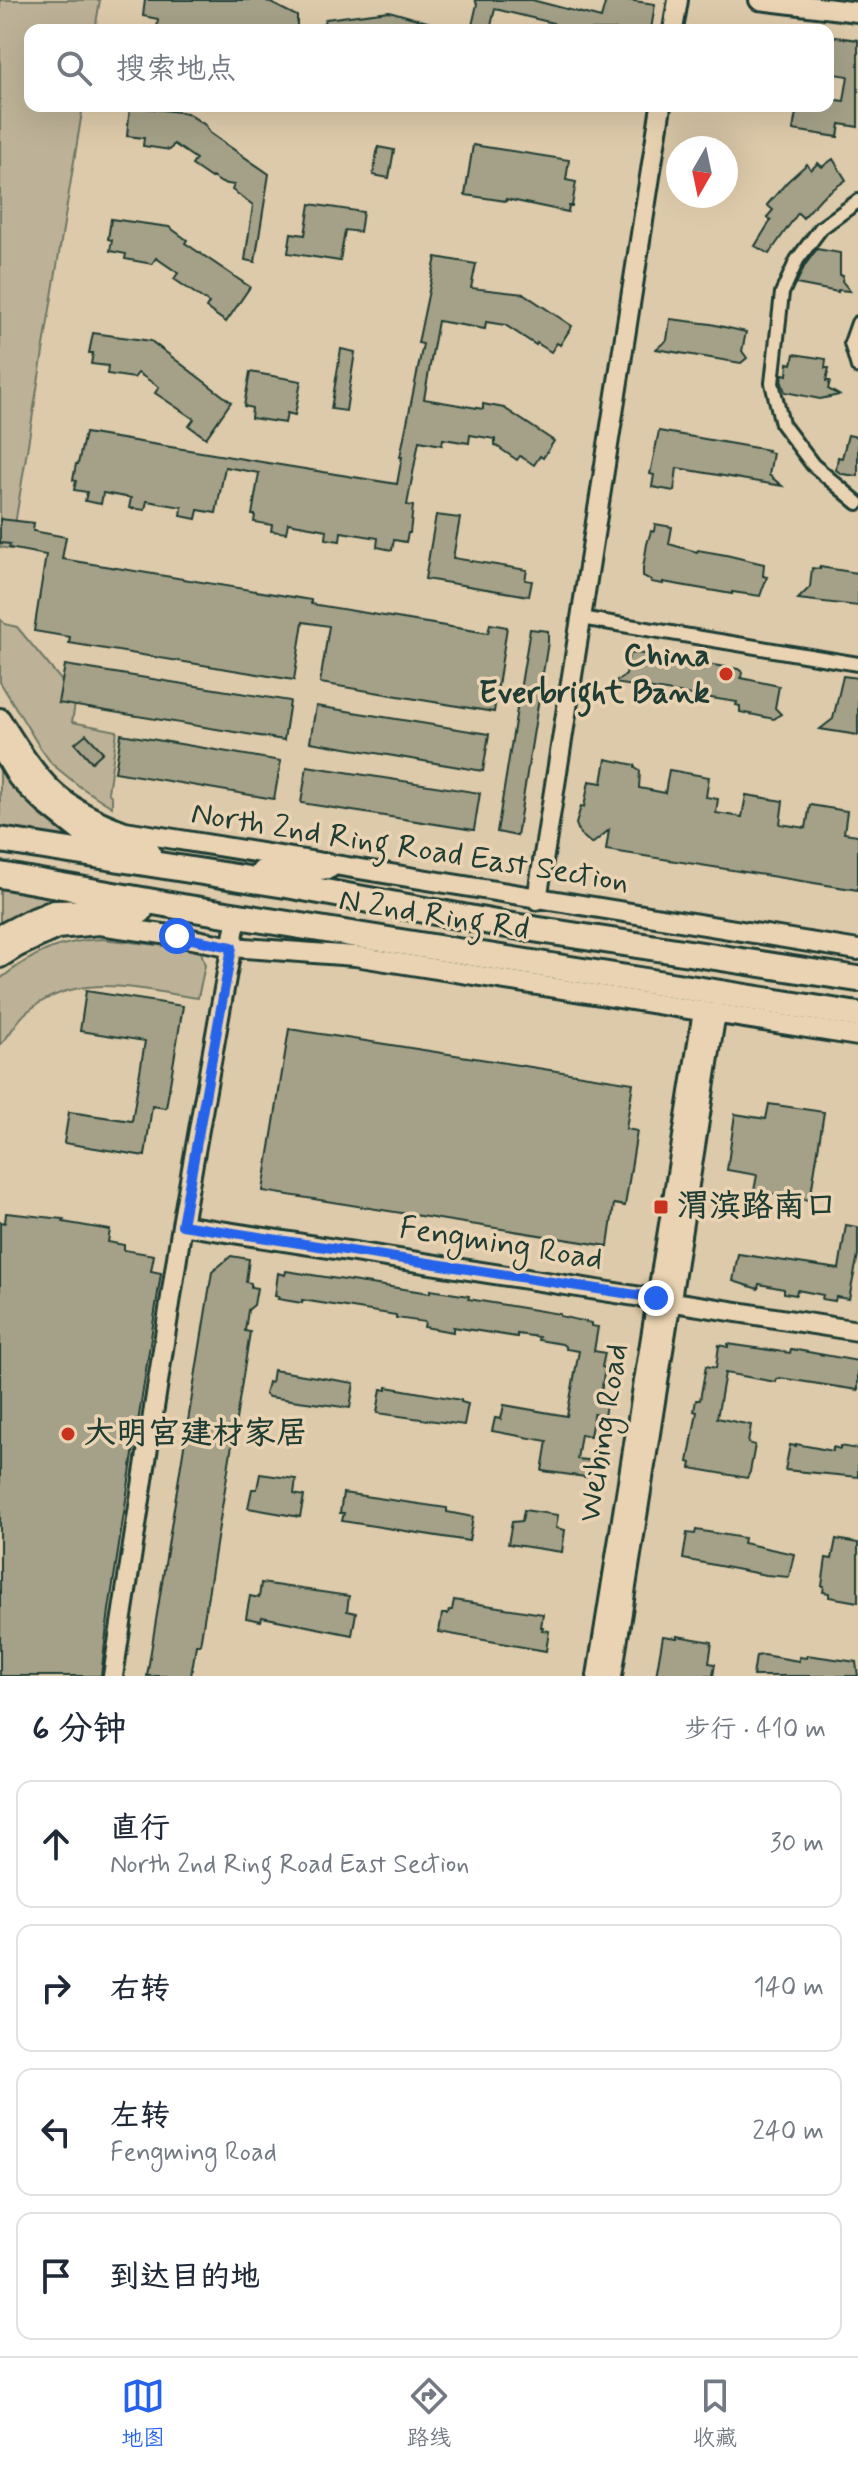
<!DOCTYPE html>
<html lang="zh">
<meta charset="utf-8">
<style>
body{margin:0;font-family:Mynerve,"LXGW WenKai TC",sans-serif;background:#f6f6f7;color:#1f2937}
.compass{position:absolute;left:666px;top:136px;width:72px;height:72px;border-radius:50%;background:#fff;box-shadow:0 8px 32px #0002;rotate:189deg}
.stop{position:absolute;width:24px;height:24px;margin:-18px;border:6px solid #2563eb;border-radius:50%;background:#fff}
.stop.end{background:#2563eb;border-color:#fff;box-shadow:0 2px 8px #0008}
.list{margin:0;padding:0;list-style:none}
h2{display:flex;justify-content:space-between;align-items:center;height:104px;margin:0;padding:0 32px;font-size:34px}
h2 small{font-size:26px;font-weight:400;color:#747a83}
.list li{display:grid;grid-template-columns:52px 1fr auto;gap:24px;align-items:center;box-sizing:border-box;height:128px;margin:0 16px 16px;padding:0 16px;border:2px solid #e0e1e3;border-radius:16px}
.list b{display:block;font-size:30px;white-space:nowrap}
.list p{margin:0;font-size:26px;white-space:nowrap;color:#747a83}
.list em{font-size:26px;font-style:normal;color:#747a83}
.icon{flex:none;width:44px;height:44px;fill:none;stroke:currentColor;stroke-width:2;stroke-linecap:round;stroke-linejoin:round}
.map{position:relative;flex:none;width:858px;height:1676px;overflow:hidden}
.search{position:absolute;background:#fff;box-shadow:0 8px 32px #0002;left:24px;right:24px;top:24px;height:88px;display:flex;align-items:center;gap:20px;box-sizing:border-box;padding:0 28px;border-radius:16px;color:#747a83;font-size:30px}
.sheet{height:680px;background:#fff}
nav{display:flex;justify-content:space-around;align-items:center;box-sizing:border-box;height:112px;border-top:2px solid #e0e1e3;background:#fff;font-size:22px;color:#747a83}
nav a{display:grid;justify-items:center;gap:4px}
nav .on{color:#2563eb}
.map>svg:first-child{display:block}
</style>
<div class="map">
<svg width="858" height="1676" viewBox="0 0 858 1676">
<rect width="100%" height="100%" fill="#ddcaaa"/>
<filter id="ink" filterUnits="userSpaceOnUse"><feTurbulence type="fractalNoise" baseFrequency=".0125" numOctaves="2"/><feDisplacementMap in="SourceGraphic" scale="16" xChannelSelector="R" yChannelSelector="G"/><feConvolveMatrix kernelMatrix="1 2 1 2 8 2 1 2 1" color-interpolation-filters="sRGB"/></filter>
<g filter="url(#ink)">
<path fill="#bdb297" stroke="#6e7866" stroke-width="2" d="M0,0H100L95,30H30V106H83L11,549L0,547Z
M0,619L5,624L17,627L76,698L72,722L117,731L108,792L112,797V807L79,786L52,764L39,746L0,682Z
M0,760L77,838L75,840L0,828Z
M0,885L67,899L32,910L0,925Z
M101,939L196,949L201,952L205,965L198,998C140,990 79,970 28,1011C16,1020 11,1035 0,1045V979C33,953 59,941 101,939Z"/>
<path fill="#a5a188" stroke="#1f3d34" stroke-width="2" d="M145,0H265L297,16V30H157L158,19L143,16Z
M475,0H532L601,18L606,0H627L655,4L651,30H551L553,23L495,9L490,30H471L477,4Z
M389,11L445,27V30H319L326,19Z
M828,36L858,40V127L840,124L838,137L793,130L797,106H828V99L844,101L848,76L828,73Z
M130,106L187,113L205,125L210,133L269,174L255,262L245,260L253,205L232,190L234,185L222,183L212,177L211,178L192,165L196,159L174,144L170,150L143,146L144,138L127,136Z
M473,145L569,160L566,180L576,182L572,206H569L568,212L506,199V201L465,195Z
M378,147L394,150L389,178L373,175Z
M833,159L846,180L822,197L803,218L798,213L769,254L755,246L771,220L767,217L773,210L767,205L787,182L807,164L811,170L818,163L822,167Z
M310,204L363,212L360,232L345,230L340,261L288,253L291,233L305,235Z
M111,219L169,227L187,240L185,243L250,287L226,322L206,308L209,303L174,279L178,273L156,258L152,264L125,259L126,254L110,251L112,240L108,239Z
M817,249L840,253V275L843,276L842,281L850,291L838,290V292L796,284L805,265Z
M436,257L476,264L471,288L524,294L572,326L560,345L557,343L551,352L537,343L536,345L505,325L486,322L485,329L438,321L424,399L483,409V404L504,408L554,441L543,458L540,456L534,465L520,456L517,460L495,445V439L470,435L469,443L443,439L442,445L419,441L407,505L413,506L410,533H408L406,542L394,540L392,550L377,547L378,538L341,532L340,541L326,539L327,530L288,523L286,533L271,531L272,525L254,522L255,515H252L259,473L225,467L216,513L198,510L196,519L181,516L182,507L147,501L145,510L129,508L131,498L103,493L101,504L85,501L87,492L74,490L76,481L73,480L76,464H78L85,433L397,484L402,457H400L423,344L418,343Z
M670,319L711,324L746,332L742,351L747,358L741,363L656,349L667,340Z
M93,333L151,341L231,402L206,438L189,426L194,419L155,393L159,387L138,373L134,378L107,374L108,366L91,364L93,353H89Z
M341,349L355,352L346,411L331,409Z
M794,354L826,359L825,368H829L826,381H830L828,389L839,395L820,399L785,392L781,380L783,374L787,375L788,363L792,364Z
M250,372L301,381L295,415L287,413L285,423L251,418L252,408L244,406Z
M659,431L768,450L767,452L773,453L769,475L782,486L677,468L674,491L652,487L654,475L650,474Z
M848,435L858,437V476L842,474L836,470L838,457L842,458Z
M436,515L460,518L453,558L527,570L525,580L532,581L529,596L425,579Z
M0,519L34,523L33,531L66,537L62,559L311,600V604L488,633L490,624L507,627L494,712L320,683L329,626L303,622L294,680L69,643L70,637L34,631L46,555L9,548L10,544L0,543Z
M655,524L672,527L669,544L697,552L698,550L726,555L764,564L763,576L767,577L760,596L732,592V594L663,582V584L651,582V580L643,576V568L647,544L651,531L654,532Z
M820,567L858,573V606L798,599L810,587L812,568L820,569Z
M530,629L548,631V642L517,836L497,832Z
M637,653L738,669L742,672L741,678L779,686L775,708L781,714L774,719L740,712V706L736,705L737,702L614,683L626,675L629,654Z
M65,665L290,701L284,740L58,703Z
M843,676L858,678V735L820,729L833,719Z
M316,706L489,734L483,771L310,742Z
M86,734L103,752L92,762L75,743Z
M121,734L281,761L274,799L115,772Z
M606,759L635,765V768L640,771L639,788L655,791L665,793L669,770L709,777L706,797L718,799L716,813L742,817L746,795L783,801L780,824L806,828L810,805L847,811L844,833L858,835V890L606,850L609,830L592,844L580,834L576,824L581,806L584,807L589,781L602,783Z
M307,766L480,793L474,830L301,803Z
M86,991L183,1006L166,1108L152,1106L145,1156L64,1143L69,1112L132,1121L145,1041L80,1031Z
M289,1029L633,1083L626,1129L637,1131L625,1206L614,1204L608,1246L263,1191Z
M769,1104L824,1112L810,1200L754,1191L757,1175L727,1170L735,1114L766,1119Z
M6,1213L64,1219L63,1222L110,1230L108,1242L124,1245V1250L154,1255L151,1271L161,1273L109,1610L101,1676H0V1222L5,1223Z
M846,1225L858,1227V1255L849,1299L836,1297L835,1301L822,1299L823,1295L797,1290L796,1295L784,1293V1289L759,1284L758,1289L733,1281L738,1254L839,1269Z
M231,1256L249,1259L246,1282L251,1283V1287L257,1288L254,1305L248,1310L245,1331L250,1332L200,1645H196L191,1676H147L212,1272Z
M286,1271L430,1293V1290L469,1296L468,1299L560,1314V1316L591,1323V1326L598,1327L594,1351L605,1353L602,1367L605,1368L600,1398L607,1399L604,1416L594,1414L590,1436L581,1434L577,1459L595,1461L593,1478L542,1471L547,1441L492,1431L495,1418L501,1419L504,1405L567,1416L579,1351L566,1349V1347L562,1344L538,1340L539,1337L517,1334V1337L453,1327V1332L424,1327L425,1322L396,1318V1315L302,1300V1303L278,1299L279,1297L275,1296L278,1273L285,1275Z
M728,1344L790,1353L791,1349L858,1361V1390L780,1378L776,1379V1382L725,1373L717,1418L751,1425L748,1443L755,1445L750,1472L747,1478L690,1468L691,1463L688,1462L697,1412L694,1411L696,1400H700L706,1366L716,1368L719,1345L728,1347Z
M273,1370L354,1383L350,1408L269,1397L265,1394L268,1382L271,1383Z
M387,1387L461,1400V1402L468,1404L464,1425L377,1413L381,1389L387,1390Z
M796,1444L833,1451V1447L840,1449V1446L858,1449V1477L785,1470L790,1445L796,1446Z
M260,1474L296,1479L294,1494L304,1496L300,1517L248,1508L252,1489H257Z
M343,1493L447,1508V1512L473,1517L469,1541L342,1521L344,1513H340Z
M524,1510L558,1515L556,1528L565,1530L562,1552L508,1544L512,1522L522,1521Z
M696,1530L744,1538L743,1543L794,1554L789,1577L766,1575L683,1559L687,1533L695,1534Z
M836,1539L858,1543V1602L829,1597V1593L823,1592L824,1586H822L826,1558L832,1559Z
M261,1583L349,1596L347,1611L356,1613L352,1635L262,1617L261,1621L246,1618L250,1596L259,1598Z
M454,1600L543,1614L541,1627H543L542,1630L549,1631L546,1651L439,1632L442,1614H448L449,1610H452Z
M663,1636L677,1638V1636L712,1642L709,1663L715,1664L713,1676H656Z
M763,1655L799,1661V1657L806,1658L807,1655L856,1662L858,1676H753L756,1656Z"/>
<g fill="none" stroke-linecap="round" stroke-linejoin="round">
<g stroke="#1f3d34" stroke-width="18">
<path id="street" d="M858,201L821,228L797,260L782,293L772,383L782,424L813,465L858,503
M858,323L851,343L858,367
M581,618L858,664"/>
</g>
<g stroke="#1f3d34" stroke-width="24">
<path id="secondary" d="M759,0L858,12
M673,30L678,0
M0,718C38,778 54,806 125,831L858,950
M537,900L661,106
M0,958L18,947L57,929L99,925L177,936L232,947L355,956L858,1036
M182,1225L858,1331
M113,1676L182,1225L237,916
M597,1676L703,1011
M612,1676L716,1012"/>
</g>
<g stroke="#1f3d34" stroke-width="30">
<path id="highway" d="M0,743L20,776L47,802L82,830L148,853
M0,840L292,886L507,925L858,979
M263,873L328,866
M0,875L182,907L858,1015
M0,938L29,923L54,913L140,911"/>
</g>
<use href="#street" stroke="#e9d3b2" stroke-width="12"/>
<use href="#secondary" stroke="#e9d3b2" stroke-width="18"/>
<use href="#highway" stroke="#e9d3b2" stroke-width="24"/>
</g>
</g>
<g fill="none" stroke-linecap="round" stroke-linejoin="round" filter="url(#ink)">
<path stroke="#2563eb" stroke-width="10" d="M177,936L232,947L182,1225L656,1298"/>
</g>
<g fill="#c8321e" stroke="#e9d3b2" stroke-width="3">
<circle cx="726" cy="674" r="8"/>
<rect x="653" y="1199" width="16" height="16" rx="4"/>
<circle cx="68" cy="1434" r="8"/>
</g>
<g text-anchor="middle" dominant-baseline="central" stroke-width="7" stroke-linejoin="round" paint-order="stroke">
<g font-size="32" font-weight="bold" fill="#1f3d34" stroke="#e9d3b2" text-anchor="start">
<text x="710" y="656" text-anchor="end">China<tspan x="710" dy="37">Everbright Bank</tspan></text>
<text x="677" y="1207">渭滨路南口</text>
<text x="84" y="1434">大明宫建材家居</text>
</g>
<g font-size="32" fill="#1f3d34" stroke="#e9d3b2">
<text transform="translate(410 848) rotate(9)">North 2nd Ring Road East Section</text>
<text transform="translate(434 915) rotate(9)">N 2nd Ring Rd</text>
<text transform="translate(501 1244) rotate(9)">Fengming Road</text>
<text transform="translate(604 1433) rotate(-81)">Weibing Road</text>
</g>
</g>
</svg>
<svg class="compass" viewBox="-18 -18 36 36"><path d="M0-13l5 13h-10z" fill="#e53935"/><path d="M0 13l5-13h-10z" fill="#747a83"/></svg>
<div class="stop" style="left:177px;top:936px"></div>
<div class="stop end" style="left:656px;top:1298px"></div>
<div class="search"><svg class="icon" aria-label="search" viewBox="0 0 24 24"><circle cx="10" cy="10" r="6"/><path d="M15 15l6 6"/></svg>搜索地点</div>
</div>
<section class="sheet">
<h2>6 分钟<small>步行 · 410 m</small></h2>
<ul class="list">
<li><svg class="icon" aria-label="ahead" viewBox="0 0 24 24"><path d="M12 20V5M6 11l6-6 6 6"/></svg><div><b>直行</b><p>North 2nd Ring Road East Section</p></div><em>30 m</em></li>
<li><svg class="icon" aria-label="right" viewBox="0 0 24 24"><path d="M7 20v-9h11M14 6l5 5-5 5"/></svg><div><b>右转</b></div><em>140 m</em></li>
<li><svg class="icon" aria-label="left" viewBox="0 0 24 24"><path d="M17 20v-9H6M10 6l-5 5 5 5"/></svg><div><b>左转</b><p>Fengming Road</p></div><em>240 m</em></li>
<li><svg class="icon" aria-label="arrive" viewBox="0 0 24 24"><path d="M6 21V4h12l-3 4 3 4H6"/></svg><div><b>到达目的地</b></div></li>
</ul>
</section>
<nav>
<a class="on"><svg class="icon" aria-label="map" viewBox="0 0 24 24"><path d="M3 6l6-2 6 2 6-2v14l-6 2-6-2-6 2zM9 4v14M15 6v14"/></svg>地图</a>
<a><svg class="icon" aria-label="directions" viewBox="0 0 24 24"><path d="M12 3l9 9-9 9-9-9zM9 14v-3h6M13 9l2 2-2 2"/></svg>路线</a>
<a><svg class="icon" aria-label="saved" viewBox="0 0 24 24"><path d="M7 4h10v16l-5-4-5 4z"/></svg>收藏</a>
</nav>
